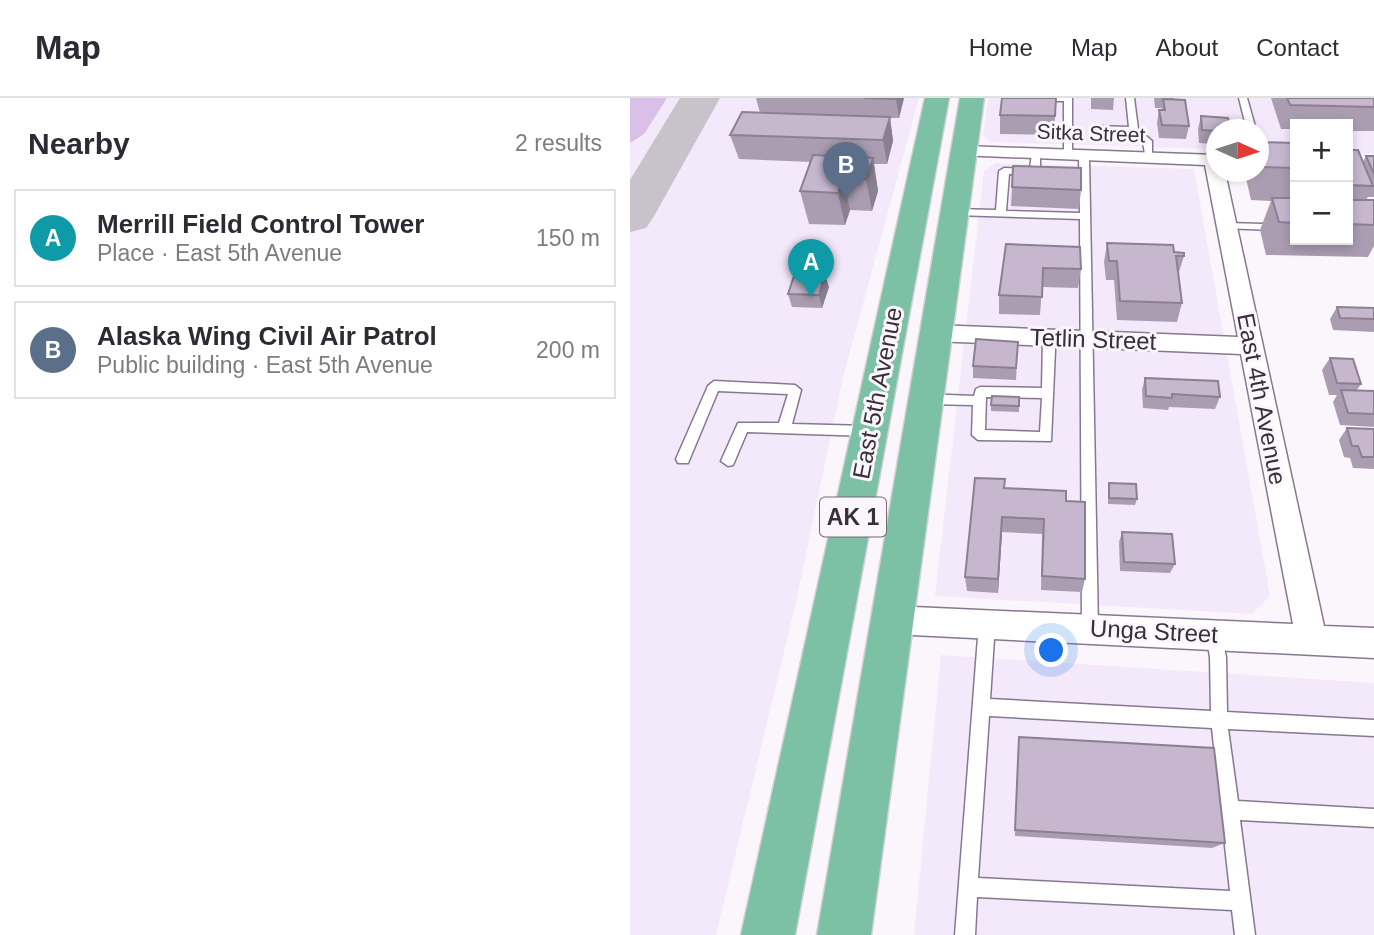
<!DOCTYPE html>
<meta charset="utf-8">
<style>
body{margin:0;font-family:Helvetica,sans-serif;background:#f2f2f3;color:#2b2b33}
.controls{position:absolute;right:21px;top:21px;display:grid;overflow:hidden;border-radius:0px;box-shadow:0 4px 10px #0003}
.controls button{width:63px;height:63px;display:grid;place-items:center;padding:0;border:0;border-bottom:2px solid #e1e1e2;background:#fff;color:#2b2b33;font:35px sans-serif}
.compass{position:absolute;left:576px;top:21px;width:63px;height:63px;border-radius:50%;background:#fff;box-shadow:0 4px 10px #0003;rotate:93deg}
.you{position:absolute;left:422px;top:553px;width:24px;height:24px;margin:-18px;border:5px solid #fff;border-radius:50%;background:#1a73e8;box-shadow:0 0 0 10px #1a73e833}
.badge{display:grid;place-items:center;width:46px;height:46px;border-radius:50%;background:#007c5a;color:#fff;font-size:23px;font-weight:700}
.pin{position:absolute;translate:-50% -58px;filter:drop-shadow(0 2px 4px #0008)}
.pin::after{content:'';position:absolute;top:37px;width:24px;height:21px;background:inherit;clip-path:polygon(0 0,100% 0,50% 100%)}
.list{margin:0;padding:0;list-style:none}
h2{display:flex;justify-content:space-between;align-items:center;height:91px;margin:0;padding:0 28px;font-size:30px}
h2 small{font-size:23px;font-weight:400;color:#7c7c81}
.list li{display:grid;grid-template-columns:46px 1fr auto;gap:21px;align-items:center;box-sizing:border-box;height:98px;margin:0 14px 14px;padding:0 14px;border:2px solid #e1e1e2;border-radius:0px}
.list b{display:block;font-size:26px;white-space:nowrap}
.list p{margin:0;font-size:23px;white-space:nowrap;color:#7c7c81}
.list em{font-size:23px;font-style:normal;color:#7c7c81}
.map{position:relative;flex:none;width:744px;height:837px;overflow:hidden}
header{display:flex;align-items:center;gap:42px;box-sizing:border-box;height:98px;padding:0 35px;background:#fff;border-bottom:2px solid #e1e1e2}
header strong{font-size:33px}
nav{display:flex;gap:38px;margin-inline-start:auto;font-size:24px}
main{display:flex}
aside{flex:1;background:#fff}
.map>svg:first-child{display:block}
</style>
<header>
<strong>Map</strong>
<nav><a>Home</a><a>Map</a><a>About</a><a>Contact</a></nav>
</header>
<main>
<aside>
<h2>Nearby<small>2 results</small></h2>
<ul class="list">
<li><span class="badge" style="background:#0f9aa8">A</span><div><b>Merrill Field Control Tower</b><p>Place · East 5th Avenue</p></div><em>150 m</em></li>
<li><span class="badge" style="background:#5c6f8a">B</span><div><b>Alaska Wing Civil Air Patrol</b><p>Public building · East 5th Avenue</p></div><em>200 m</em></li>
</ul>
</aside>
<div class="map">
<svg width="744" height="837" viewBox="0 0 744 837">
<rect width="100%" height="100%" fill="#faf6fb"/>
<path fill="#f4e8fb" d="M0,0H289L213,279L166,504L86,837H0Z
M359,0H744V56L718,55V26H665V53L629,52L628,32H586V51L360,44L353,38Z
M365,65L564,71L640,498L622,516L305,498L354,73Z
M311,557L744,585V837H284Z"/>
<path fill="#dabfe8" d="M0,0H37L14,36L0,45Z"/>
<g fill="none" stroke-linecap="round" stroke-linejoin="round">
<path fill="#c8c3ca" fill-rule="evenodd" d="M50,0H90L23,120L16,130L0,134V82Z"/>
<g stroke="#87788f" stroke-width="3">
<path id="service" d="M418,0H442V60L434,58V3H422Z
M496,0H504L508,31L522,43V62H516L513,44L502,35L464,34L460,31L464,28L499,29Z
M609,0H617L626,32H617Z
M402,55L410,57V74L405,77L379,76L376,113L450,115L449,59L454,56L459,59L468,530L465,535L460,537L455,535L452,530L450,121L324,117L319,114L324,111L366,112L369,73L374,70L400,71Z
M597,125L665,127V133L593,130V126Z
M419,236L425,240V252L421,343L348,342L342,337L343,307L295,306L289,301L295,296L344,298L346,291L350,289L412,290L413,240ZM356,299L412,300L410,334L355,332Z
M84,283L165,287L171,292L162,326L238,328L244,333L238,338L117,334L103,367L98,368L91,363L108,325H149L158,296L88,293L58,365H48L46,361L78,288Z
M357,519L362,521L365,526L360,601L581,613L580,559L576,536L578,531L584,529L590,531L596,559L597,614L744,622V638L598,631L608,703L744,711V729L610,722L625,837H605L602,812L347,799L345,837H325L349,526L352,521ZM359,618L582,630L600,793L348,780Z"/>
</g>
<g stroke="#87788f" stroke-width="3">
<path id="minor" d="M334,48L586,57V74H595L694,528L744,530V560L262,536L251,532L247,522L251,512L262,508L663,526L611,256L304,243L296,241L292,235L296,229L304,227L608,239L575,67L328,57L325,53Z"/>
</g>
<g stroke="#d3d1d4" stroke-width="3">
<path id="trunk" d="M295,0H319L165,837H111Z
M330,0H354L241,837H187Z"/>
</g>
<use href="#service" fill="#fff" fill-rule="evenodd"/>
<use href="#minor" fill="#fff" fill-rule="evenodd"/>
<use href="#trunk" fill="#7cc0a6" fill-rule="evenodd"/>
</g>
<path fill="#aa9db2" d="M126,0H274L269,20H260L263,43L257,66H244L248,93L242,113L220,112L215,127L179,126L170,93L181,64L109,61L100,37L130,15Z
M461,0H484L483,12L461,11Z
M524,0H545L544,1L559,28L556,41L529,40L527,25L529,12H531L532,10H525Z
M641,0H744V33H718V26H665V31H651Z
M370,17L425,18L424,37L370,36Z
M571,18L586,32V46L569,45L568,31Z
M628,44L665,45V142H718V52L733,64L736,58H744V99H738L736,102H744V148L738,159L636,157L630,132L641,103L621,102L615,76L616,74H628Z
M382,89L451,92L449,111L381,108Z
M477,145L544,154L554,158L548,177L552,205L547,224L487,222L484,182H476L474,164Z
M376,146L451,171L448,190L412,189L410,217L369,216V197Z
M199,189L192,210L162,209L158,196Z
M707,209L744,210V234L703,232L700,221Z
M388,244L386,282L343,280V268Z
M700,260L731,286L727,292L744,293V329L710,327L703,304L707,297H699L692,272Z
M515,280L590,299L585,311L539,309L538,312L513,310L512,292Z
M389,299V314L361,313V307Z
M717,330L744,331V371L723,370L720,360L714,359L709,342Z
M375,381V390L436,403L455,481L452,494L411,492L412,436L372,434L368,495L337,493L335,479Z
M479,385L507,401L505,407L478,406V390Z
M492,434L545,466L540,475L490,473L489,444Z
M388,650L595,745L582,750L385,738Z"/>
<path fill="#8b8091" d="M266,0H274L269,20L266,1Z
M260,19L263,43L257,66L253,42Z
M243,60L248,93L242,113L236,81Z
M213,80L220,112L215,127L208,95Z
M195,176L199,189L192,210L189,197Z
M372,419V434L368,495V481Z"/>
<path fill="#c6b7cf" stroke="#8b8091" stroke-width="2" d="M234,0H266V1Z
M372,0H426L425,18L370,17Z
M657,0H744V9L660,7Z
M533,1L555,2L559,28L532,27L529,12H535Z
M112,14L260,19L253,42L100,37Z
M571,18L598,20L600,32H586V33L572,32Z
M628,44L665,45V70L632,69L628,55Z
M718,52H728L743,88L718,87Z
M183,57L243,60L236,81L213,80L208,95L170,93Z
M736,58H744V76Z
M383,68L451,70V92L382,89Z
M642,100H665V125L649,124Z
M718,102H744V127L718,126Z
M477,145L543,147L544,154L554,155V158H546L552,205L490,203L487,163H479Z
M376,146L450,149L451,171L413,170L412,199L369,197Z
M165,175L195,176L189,197L158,196Z
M707,209L744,210V221L710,220Z
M346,241L388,244L386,270L343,268Z
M700,260L723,261L731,286L707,285Z
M515,280L588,283L590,299L542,296V300L516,298Z
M711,292L744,293V316L718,315Z
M362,298L389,299V308L361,307Z
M717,330L744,331V359H732L728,348H722Z
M345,380L375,381L374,390L436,393V403L455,404V481L412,478L414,421L372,419L368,481L335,479Z
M479,385L506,386L507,401L479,400Z
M492,434L542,436L545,466L494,464Z
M389,639L584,650L595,745L385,732Z"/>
<g text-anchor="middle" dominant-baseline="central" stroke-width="6" stroke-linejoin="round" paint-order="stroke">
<g font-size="21" fill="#37303a" stroke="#faf6fb">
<text transform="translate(461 35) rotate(2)">Sitka Street</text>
</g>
<rect fill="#faf6fb" stroke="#726b74" stroke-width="2" x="190" y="399.5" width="66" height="39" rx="5"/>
<g font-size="23" font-weight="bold" fill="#37303a">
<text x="223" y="419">AK 1</text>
</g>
<g font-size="24" fill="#37303a" stroke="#faf6fb">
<text transform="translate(463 241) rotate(2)">Tetlin Street</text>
<text transform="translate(247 295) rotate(-79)">East 5th Avenue</text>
<text transform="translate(632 301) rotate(79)">East 4th Avenue</text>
<text transform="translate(524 533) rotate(3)">Unga Street</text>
</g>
</g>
</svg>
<div class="controls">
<button>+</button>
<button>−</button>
</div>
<svg class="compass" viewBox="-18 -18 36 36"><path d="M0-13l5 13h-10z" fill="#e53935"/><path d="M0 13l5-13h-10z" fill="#7c7c81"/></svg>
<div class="you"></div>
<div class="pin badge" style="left:181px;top:199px;background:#0f9aa8">A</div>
<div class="pin badge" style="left:216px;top:102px;background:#5c6f8a">B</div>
</div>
</main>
